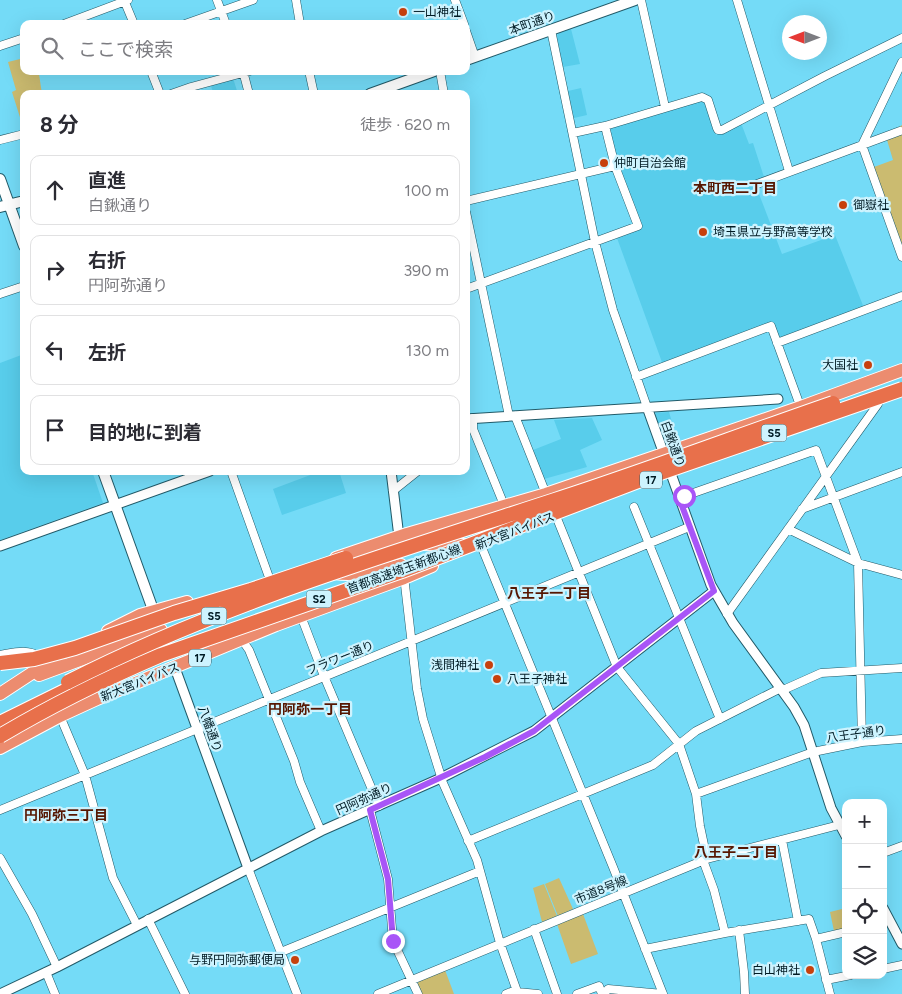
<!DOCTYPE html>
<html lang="ja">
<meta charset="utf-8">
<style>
body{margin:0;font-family:Figtree,"Noto Sans JP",sans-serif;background:#f2f2f3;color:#2b2b33}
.controls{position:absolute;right:15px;bottom:15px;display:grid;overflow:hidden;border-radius:10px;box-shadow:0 5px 20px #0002}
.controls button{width:45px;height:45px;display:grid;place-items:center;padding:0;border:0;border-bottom:1px solid #e1e1e2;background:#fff;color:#2b2b33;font:25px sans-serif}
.compass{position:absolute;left:782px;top:15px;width:45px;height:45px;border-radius:50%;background:#fff;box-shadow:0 5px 20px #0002;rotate:270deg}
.stop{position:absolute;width:15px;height:15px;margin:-11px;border:4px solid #a855f7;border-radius:50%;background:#fff}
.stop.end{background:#a855f7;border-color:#fff;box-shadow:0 1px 5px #0008}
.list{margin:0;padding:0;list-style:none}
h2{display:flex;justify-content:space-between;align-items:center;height:65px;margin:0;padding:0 20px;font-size:21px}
h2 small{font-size:16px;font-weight:400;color:#7c7c81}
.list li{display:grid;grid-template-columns:32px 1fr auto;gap:15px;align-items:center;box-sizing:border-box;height:70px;margin:0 10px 10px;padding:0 10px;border:1px solid #e1e1e2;border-radius:10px}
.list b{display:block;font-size:19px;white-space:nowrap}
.list p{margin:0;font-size:16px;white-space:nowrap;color:#7c7c81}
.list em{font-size:16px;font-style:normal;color:#7c7c81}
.icon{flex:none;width:28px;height:28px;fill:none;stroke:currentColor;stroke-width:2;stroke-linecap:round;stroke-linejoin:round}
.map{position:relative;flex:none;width:902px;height:994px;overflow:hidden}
.search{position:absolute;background:#fff;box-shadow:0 5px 20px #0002;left:20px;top:20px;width:450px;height:55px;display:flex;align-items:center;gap:12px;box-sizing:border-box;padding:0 18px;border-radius:10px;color:#7c7c81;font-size:19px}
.panel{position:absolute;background:#fff;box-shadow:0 5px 20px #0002;left:20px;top:90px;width:450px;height:385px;border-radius:10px}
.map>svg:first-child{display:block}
</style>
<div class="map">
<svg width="902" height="994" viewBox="0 0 902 994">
<rect width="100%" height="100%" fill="#74dbf7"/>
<path fill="#58cdeb" d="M571,29L580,64L563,67L557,36L559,33Z
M233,78L238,94H214L210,84Z
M581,88L587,115L574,118L568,91Z
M702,100L706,102L716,135L741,123L749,144L753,143L764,177L754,181L782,254L835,235L864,308L780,338L777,337L772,323L663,365L617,238L641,229L618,167L608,130L609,127Z
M24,354V471H92L103,503L0,540V363Z
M669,412L675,432L662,436L655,415L656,413Z
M592,418L602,440L580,450L587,467L544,479L533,450L561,439L554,420Z
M321,471H339L346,493L282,515L273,489Z"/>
<path fill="#cbbb70" d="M24,58V71H52L39,74L42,94H24V130L12,92L16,90L8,62Z
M902,125V245L874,167L893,160L887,140L901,135L899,127Z
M559,878L573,909L558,916L545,884Z
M544,884L557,916L542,922L533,888Z
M846,908V929L834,931L830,912Z
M583,914L598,954L571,964L557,924Z
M445,970L454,994H421L417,984L419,981Z"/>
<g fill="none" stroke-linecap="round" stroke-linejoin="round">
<g stroke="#225a68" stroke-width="9">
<path id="minor" d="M124,0L134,24
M217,0L226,24
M296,0L300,24
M455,0L464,24
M641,0L665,107
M737,0L789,171
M64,24L128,0
M185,24L253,0
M551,30L595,242L613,310L647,407
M466,31L475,57
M0,46L24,38
M902,62L862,145L902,257
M151,71L160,94
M243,71L249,94
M309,71L314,94
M440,71L444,94
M171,94L191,87L250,71
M573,133L605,126L702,97L708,100L717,128L718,130H722L825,76L902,38
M0,140L24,134
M757,184L900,131
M466,201L615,166
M466,212L509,416
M466,289L638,226L615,166L605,126
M0,294L24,286
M777,343L902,296
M636,377L771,326L798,400
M515,416L546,494
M473,418V429L504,505
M231,471L270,580
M393,491L418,471
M679,498L816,450L858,563L862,742
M634,507L720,719
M802,509L902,472
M556,516L617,667L679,744L696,794L700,826L707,859
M788,529L858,563L902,575
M480,543L613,867L663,994
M404,576L417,689L423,719L443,783L477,860L500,943L518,994
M727,614L878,404
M301,616L324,676L379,806
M242,640L249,650L294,761L300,782L321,831
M0,655C12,653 29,648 39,657
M783,690L821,673L902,668
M60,716L85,775L113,878L137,925
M696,794L813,752L862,742L902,739
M0,810L689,527
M370,810L388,879L393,941L418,994
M782,840L798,921
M468,841L653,765L696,731L781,688
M883,853L902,846
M0,858L32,914L57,967
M703,860L714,890L725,933
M248,868L297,994
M148,919L185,994
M534,929L557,994
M739,930L744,972L745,994
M816,939L846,932
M645,949L725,933L809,919L816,939L830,994
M281,952L480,871
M883,969L902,965
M46,972L55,994
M826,980L851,975
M517,992L538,994
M378,994L707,859L839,825
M506,994L516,990
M577,994L599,986L602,994
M604,994L608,989L663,994"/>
</g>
<g stroke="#225a68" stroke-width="11">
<path id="tertiary" d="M647,407L711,585L733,623L794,707L804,725L831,808L846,836
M466,419L778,399
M391,471L399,537
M0,546L210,471
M175,668L248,868
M883,908L902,944
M0,994L57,967L321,831L441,778L534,731L714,591"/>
</g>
<g stroke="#225a68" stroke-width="12">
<path id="secondary" d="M466,60L635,0
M370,94L434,71
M0,179L24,246
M0,207L24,201
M103,471L156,618"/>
</g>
<g stroke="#fff" stroke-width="14">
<path id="trunk" d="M422,544L467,545
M336,558L407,534L546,494L801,407L902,370
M334,573C357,576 378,572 401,565
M108,631L140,615L187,602
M39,675L161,630
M0,694L61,654
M0,748L60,716L97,699L276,625L404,578L432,566"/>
</g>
<g stroke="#fff" stroke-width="16">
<path id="motorway" d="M0,723L71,688"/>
</g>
<use href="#minor" stroke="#fff" stroke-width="8"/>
<use href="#tertiary" stroke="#fff" stroke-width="9"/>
<use href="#secondary" stroke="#fff" stroke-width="10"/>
<use href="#trunk" stroke="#ec8c6f" stroke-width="12"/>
<use href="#motorway" stroke="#e8704b" stroke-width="14"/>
<g stroke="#fff" stroke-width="16" stroke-linecap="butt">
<path id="motorway-bridge" d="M0,663L34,659L75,648L174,613L251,590L346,558
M68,682C223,603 390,554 555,500C648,470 740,435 833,403
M0,736C52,705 105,679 161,655L402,571L646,478L902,389"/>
</g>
<use href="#motorway-bridge" stroke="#e8704b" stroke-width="14"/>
</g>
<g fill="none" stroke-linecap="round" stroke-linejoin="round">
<path stroke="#a855f7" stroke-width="6" d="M393,941L388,879L370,810L485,757L534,731L714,591L679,498L684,496"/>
</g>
<g fill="#c7400c" stroke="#cdf3fe" stroke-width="2">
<circle cx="403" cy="12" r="5"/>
<circle cx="604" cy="163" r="5"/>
<circle cx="843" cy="205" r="5"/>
<circle cx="703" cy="232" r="5"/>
<circle cx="868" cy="365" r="5"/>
<circle cx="489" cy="665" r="5"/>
<circle cx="497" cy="679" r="5"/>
<circle cx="295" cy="960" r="5"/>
<circle cx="810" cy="970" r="5"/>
</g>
<g text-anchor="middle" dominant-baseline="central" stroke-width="4.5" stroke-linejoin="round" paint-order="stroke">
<g fill="#cdf3fe" stroke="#3e5c65" stroke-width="1">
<rect x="761.5" y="424.5" width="25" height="17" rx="4"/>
<rect x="640" y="471.5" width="22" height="17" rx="4"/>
<rect x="306.5" y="590.5" width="25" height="17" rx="4"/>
<rect x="201.5" y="607.5" width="25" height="17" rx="4"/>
<rect x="189" y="649.5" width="22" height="17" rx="4"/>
</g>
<g font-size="11" font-weight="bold" fill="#001b24">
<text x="774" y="433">S5</text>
<text x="651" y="480">17</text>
<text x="319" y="599">S2</text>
<text x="214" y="616">S5</text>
<text x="200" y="658">17</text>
</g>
<g font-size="12" fill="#001b24" stroke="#cdf3fe" text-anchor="start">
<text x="413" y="12">一山神社</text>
<text x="614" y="163">仲町自治会館</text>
<text x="853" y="205">御嶽社</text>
<text x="713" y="232">埼玉県立与野高等学校</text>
<text x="858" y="365" text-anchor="end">大国社</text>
<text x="479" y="665" text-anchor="end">浅間神社</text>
<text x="507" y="679">八王子神社</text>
<text x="285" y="960" text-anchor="end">与野円阿弥郵便局</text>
<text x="800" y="970" text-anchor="end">白山神社</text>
</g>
<g font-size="12" fill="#001b24" stroke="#cdf3fe">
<text transform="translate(532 23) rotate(-20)">本町通り</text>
<text transform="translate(673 444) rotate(70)">白鍬通り</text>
<text transform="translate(515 531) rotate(-21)">新大宮バイパス</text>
<text transform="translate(404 569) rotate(-20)">首都高速埼玉新都心線</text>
<text transform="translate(340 658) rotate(-22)">フラワー通り</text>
<text transform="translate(140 682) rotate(-22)">新大宮バイパス</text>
<text transform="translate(210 729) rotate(70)">八幡通り</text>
<text transform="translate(856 734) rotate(-8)">八王子通り</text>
<text transform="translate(364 799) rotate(-24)">円阿弥通り</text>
<text transform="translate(601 890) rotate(-22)">市道8号線</text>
</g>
<g font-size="14" font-weight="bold" fill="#561601" stroke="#cdf3fe">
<text x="735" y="188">本町西二丁目</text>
<text x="549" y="593">八王子一丁目</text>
<text x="310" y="709">円阿弥一丁目</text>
<text x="66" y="815">円阿弥三丁目</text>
<text x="736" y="852">八王子二丁目</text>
</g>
</g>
</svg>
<div class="controls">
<button>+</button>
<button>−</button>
<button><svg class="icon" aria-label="locate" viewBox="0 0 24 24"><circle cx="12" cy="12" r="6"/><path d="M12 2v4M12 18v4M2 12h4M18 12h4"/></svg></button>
<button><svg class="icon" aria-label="layers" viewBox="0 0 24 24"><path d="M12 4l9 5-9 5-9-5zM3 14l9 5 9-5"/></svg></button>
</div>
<svg class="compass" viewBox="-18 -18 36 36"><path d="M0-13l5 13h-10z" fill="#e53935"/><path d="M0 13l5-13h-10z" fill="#7c7c81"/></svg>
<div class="stop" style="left:684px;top:496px"></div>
<div class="stop end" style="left:393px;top:941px"></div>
<div class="search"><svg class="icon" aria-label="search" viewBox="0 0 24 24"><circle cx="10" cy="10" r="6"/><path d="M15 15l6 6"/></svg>ここで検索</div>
<section class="panel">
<h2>8 分<small>徒歩 · 620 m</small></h2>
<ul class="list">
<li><svg class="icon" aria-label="ahead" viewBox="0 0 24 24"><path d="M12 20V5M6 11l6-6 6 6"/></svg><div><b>直進</b><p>白鍬通り</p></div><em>100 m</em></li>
<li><svg class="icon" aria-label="right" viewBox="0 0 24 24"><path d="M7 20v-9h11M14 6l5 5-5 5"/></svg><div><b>右折</b><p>円阿弥通り</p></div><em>390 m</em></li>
<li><svg class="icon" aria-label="left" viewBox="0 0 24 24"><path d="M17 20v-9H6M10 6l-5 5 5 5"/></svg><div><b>左折</b></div><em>130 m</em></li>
<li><svg class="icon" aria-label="arrive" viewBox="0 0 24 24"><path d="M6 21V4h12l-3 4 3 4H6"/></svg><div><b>目的地に到着</b></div></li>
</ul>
</section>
</div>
